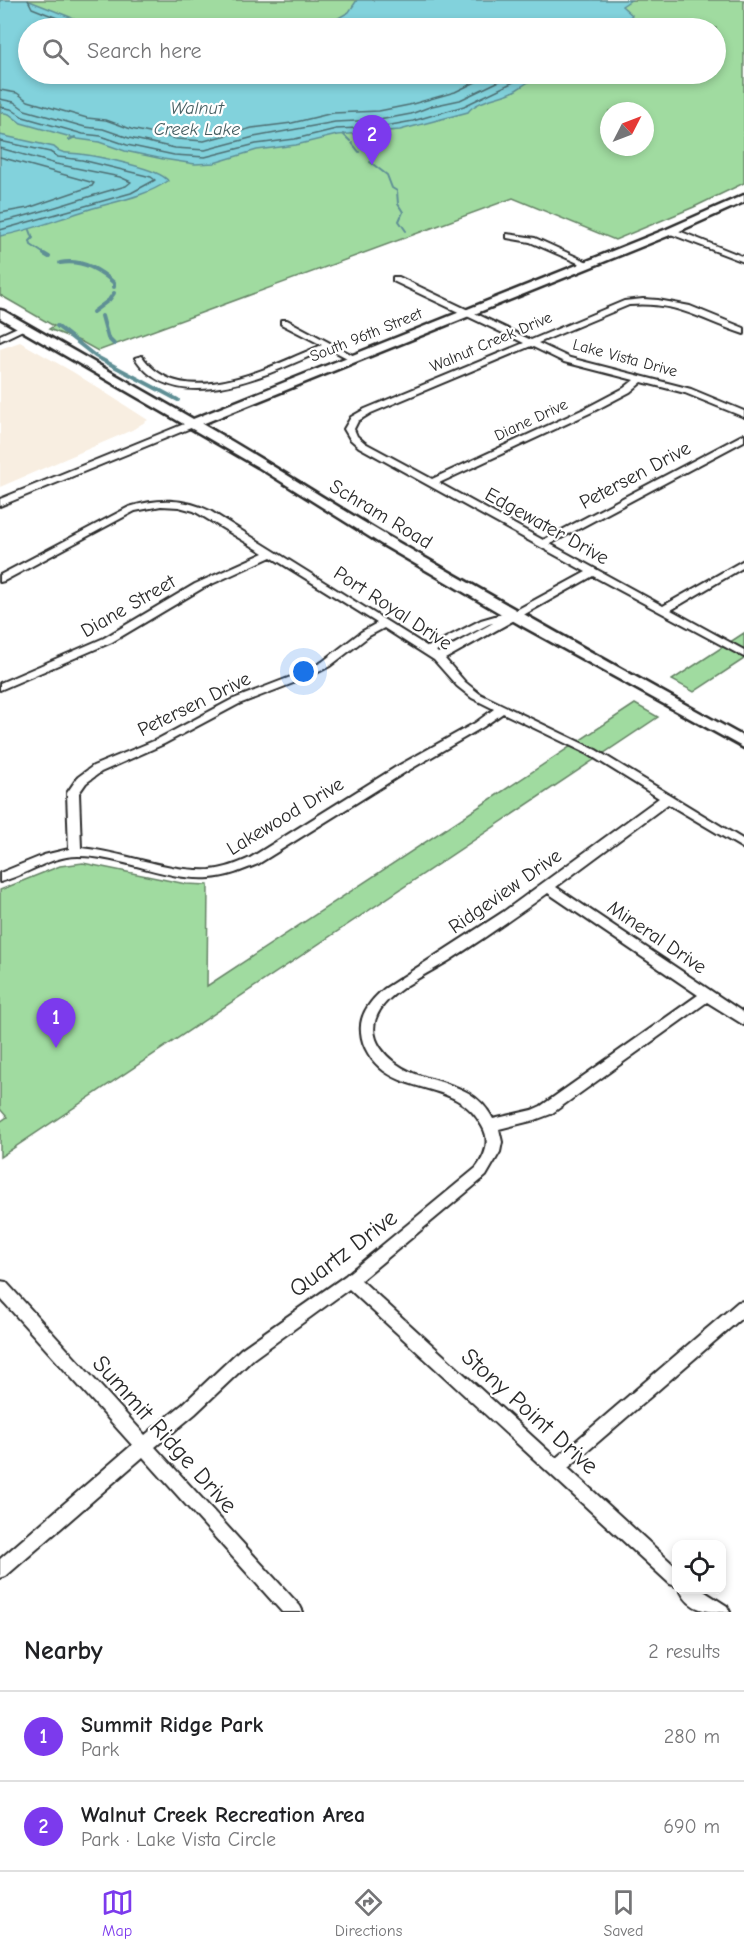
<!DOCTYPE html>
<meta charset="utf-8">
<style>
body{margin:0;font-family:"Comic Neue",sans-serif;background:#f2f2f2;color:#202124}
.controls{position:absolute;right:18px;bottom:18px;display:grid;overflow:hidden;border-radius:12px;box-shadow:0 3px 9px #0003}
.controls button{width:54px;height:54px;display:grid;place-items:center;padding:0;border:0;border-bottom:2px solid #e0e0e0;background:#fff;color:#202124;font:30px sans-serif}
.compass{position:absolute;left:600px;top:102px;width:54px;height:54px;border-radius:50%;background:#fff;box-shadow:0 3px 9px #0003;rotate:48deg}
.you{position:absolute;left:304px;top:672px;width:21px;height:21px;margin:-15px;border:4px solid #fff;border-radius:50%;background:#1a73e8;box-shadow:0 0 0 9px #1a73e833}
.badge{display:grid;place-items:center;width:39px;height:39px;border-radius:50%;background:#7c3aed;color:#fff;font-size:20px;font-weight:700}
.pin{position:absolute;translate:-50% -50px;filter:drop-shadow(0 2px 3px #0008)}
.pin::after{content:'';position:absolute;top:32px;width:21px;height:18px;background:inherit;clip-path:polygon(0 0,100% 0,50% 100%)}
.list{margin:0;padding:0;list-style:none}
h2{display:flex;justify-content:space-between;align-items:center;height:78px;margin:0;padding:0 24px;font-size:26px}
h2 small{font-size:20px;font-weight:400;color:#757577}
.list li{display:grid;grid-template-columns:39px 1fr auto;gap:18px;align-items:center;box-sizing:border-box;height:90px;padding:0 24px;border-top:2px solid #e0e0e0}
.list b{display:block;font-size:22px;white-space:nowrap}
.list p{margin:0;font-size:20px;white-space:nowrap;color:#757577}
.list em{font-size:20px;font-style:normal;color:#757577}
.icon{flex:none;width:33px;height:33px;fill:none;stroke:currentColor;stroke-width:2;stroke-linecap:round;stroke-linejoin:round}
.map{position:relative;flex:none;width:744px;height:1612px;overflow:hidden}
.search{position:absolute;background:#fff;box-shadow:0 3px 9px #0003;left:18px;right:18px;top:18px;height:66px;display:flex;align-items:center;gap:15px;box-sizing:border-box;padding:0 21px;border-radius:33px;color:#757577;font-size:22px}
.sheet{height:258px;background:#fff}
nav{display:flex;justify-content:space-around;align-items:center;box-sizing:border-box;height:84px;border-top:2px solid #e0e0e0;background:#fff;font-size:16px;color:#757577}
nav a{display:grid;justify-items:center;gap:3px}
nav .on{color:#7c3aed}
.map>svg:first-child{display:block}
</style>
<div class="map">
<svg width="744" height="1612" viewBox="0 0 744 1612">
<rect width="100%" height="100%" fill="#fff"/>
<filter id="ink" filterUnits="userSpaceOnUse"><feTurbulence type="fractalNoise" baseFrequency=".0167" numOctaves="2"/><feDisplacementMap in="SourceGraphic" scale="12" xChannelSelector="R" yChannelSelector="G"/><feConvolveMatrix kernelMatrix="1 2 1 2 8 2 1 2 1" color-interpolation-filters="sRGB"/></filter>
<g filter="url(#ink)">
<path fill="#f8eee1" d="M20,342L73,372L148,420L132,430L0,487V349Z"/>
<path fill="#a0dba0" stroke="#668366" stroke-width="1.5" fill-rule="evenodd" d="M0,0H744V183L694,207L615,240L513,198L98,351L82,342L49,329L54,326L0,295ZM28,28H716V74H28ZM609,111H645V147H609Z
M744,633V659L694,692L672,680Z
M635,704L658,717L0,1157V1122L7,1117L0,1109V890L60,866L83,863L186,884L208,885L207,986Z"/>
<path fill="#82d2dc" stroke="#5f8f95" stroke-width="1.5" d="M0,0H27L98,28H28V74H539C532,80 524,85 516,90C503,98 478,99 468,112L400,130L337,135L296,145L257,150L214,163L195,164L163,159L125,151L99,142L78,139L21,123L9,114L0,112L2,105L0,103Z
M357,0H631L622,6L632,15L618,28H321L349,12Z
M0,135L54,147C60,154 71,153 80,154C96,156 162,169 168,181C141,199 110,202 81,212C53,221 29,231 0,236Z"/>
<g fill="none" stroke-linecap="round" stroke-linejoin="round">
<path stroke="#4e6e72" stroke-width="1.5" d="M28,0L32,8L82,28
M0,90L17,93L28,101L87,118L106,120L131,129L177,139L204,141L252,128L292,123L333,113L379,111L409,105L455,92L492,74
M0,99L14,102L25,110L85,127L103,129L129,138L175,148L205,150L254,137L335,122L379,120L411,114L432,106L460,100L514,74
M0,107L11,109L23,117L83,134L101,136L127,145L174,155L205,157L256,144L295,139L336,129L380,127L413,121L464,106L530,74
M0,141L50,152L58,157L82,160L151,177L155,180L131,193L0,230
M0,148L56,164L120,177L131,182L126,186C84,197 43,213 0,222
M0,157L94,183L92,186L28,208L0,213"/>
<path stroke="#5f8f95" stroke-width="2" d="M343,134L350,141
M69,140L75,137
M352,143L359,152
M370,162L387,175L392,188L397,191L398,204L403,212L399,221L406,231
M30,230L33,238L30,241L31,245L46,255"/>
<path stroke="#5f8f95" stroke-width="4" d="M44,254L49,257
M60,263C81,259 99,269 114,283V287
M93,312L109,300L114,293
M102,316L108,338L114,344
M57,326L95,356L178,400"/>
<g stroke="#2b2b2b" stroke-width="4">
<path id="minor" d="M668,229H674L744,257V262L668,233Z
M507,234L535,238L592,264L585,266L530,242L507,238Z
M393,277H399L531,340L624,301L643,299L658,300L690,306L744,328V334C700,320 678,301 629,305L538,343L570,358L691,389L744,411V417L685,393L642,382L630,392L592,412L439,483L543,540L744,434V441L550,544L663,606L744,560V567L671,610L744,650V657L593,576L445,659L465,682L480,694L596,750L744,840V849L668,804L556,887L744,1013V1025L707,1002L551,1114L535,1120L499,1129L502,1142L500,1152L486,1176L361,1280L556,1458L738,1302L744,1301V1316L568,1468L676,1567V1586L670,1584L349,1289L253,1359L195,1414L155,1447L300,1606L303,1612H282L143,1457L6,1576L0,1578V1559L132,1445L0,1298V1281L6,1282L145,1435L183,1404L241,1349L345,1276L476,1168C486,1155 491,1141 482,1126C461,1085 416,1094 384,1071C372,1062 362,1047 361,1032C359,1014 372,999 384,989L503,912L659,798L588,754L503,713L483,727L404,773L258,864C243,870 227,877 210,878C165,881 123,856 78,856C50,856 27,875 0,882V873L44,855L69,849L67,793L78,777L93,766L156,740L231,700L301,673L322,662L361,632L377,623L271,557L203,588L112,642L0,690V683L104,638L195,584L264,553L194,511L179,507L161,506L135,511L4,581L0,582V575L129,507C158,498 183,498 210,511L428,647L481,620L505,613L509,614L586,572L359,447L350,439L344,429L351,417L365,409L524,343L393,281ZM531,346L564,362L634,380L624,388L586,408L432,479L365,443L357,436L354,429L358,421L371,413ZM493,623L438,653L436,651L489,624ZM384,628L434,660L457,686L472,698L494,709L475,723L396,767L250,858C237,864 224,869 210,870C167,872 124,852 81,848L79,793L86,783L101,772L164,744L239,704L309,677L330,666L369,636ZM548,893L698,995L541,1106L532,1110L493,1119C476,1086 445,1085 413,1073C389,1063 362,1038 380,1010C392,990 429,973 450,960C483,939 516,916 548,893Z
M281,320H287L358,358L351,360L328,348C276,371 177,422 135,358L142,356C182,415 273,365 322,345L281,324Z
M22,325L29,327L0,341V335Z
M680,1590H702L727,1606L730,1612C709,1612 690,1612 680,1590Z"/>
</g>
<g stroke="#2b2b2b" stroke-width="4">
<path id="tertiary" d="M194,420L198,421V425L0,506V499Z"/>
</g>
<g stroke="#2b2b2b" stroke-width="5">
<path id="secondary" d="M744,195V202L675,233L202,424C267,461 329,502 394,540C510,607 627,672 744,737V748L524,627L381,544L258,467L0,318V310L4,311L193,419L667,229Z"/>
</g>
<use href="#minor" fill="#fff" fill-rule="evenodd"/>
<use href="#tertiary" fill="#fff" fill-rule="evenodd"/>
<use href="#secondary" fill="#fff" fill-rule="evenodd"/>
</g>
</g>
<g text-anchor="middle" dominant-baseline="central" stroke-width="4.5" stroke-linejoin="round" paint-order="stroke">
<g font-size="16" fill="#2b2b2b" stroke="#fff">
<text transform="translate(366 335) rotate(-22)">South 96th Street</text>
<text transform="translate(491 342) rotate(-23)">Walnut Creek Drive</text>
<text transform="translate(625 358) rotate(15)">Lake Vista Drive</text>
<text transform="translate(531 420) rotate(-25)">Diane Drive</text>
</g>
<g font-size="18" font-style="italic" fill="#455d60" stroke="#fff">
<text x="197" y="108">Walnut<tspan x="197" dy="21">Creek Lake</tspan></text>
</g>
<g font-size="20" fill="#2b2b2b" stroke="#fff">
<text transform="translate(635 475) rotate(-28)">Petersen Drive</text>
<text transform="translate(381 514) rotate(31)">Schram Road</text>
<text transform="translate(547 526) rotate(29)">Edgewater Drive</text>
<text transform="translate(128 606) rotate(-30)">Diane Street</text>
<text transform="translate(393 608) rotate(33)">Port Royal Drive</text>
<text transform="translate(194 704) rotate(-26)">Petersen Drive</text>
<text transform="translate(285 816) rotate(-31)">Lakewood Drive</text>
<text transform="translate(505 891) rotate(-35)">Ridgeview Drive</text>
<text transform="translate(657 937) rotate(34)">Mineral Drive</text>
</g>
<g font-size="24" fill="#2b2b2b" stroke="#fff">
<text transform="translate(343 1253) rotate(-37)">Quartz Drive</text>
<text transform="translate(530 1411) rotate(42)">Stony Point Drive</text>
<text transform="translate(165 1434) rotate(48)">Summit Ridge Drive</text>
</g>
</g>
</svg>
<div class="controls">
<button><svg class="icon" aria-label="locate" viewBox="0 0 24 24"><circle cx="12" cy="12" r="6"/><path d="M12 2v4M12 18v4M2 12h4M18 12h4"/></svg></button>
</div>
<svg class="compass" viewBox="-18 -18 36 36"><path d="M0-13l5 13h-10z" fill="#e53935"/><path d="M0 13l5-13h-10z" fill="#757577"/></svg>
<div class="you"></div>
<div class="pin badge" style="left:56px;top:1048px">1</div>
<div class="pin badge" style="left:372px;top:165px">2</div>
<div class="search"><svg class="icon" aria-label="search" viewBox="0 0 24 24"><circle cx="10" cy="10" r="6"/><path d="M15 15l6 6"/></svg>Search here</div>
</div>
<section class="sheet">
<h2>Nearby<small>2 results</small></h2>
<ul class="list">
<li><span class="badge">1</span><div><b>Summit Ridge Park</b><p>Park</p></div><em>280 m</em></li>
<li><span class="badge">2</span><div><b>Walnut Creek Recreation Area</b><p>Park · Lake Vista Circle</p></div><em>690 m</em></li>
</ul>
</section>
<nav>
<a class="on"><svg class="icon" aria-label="map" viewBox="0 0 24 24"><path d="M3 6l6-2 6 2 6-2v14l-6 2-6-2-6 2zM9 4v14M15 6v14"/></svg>Map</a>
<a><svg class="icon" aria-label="directions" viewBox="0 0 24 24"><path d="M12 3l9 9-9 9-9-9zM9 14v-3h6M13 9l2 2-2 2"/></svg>Directions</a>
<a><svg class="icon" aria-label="saved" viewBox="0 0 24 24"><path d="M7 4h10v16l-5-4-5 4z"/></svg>Saved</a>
</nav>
